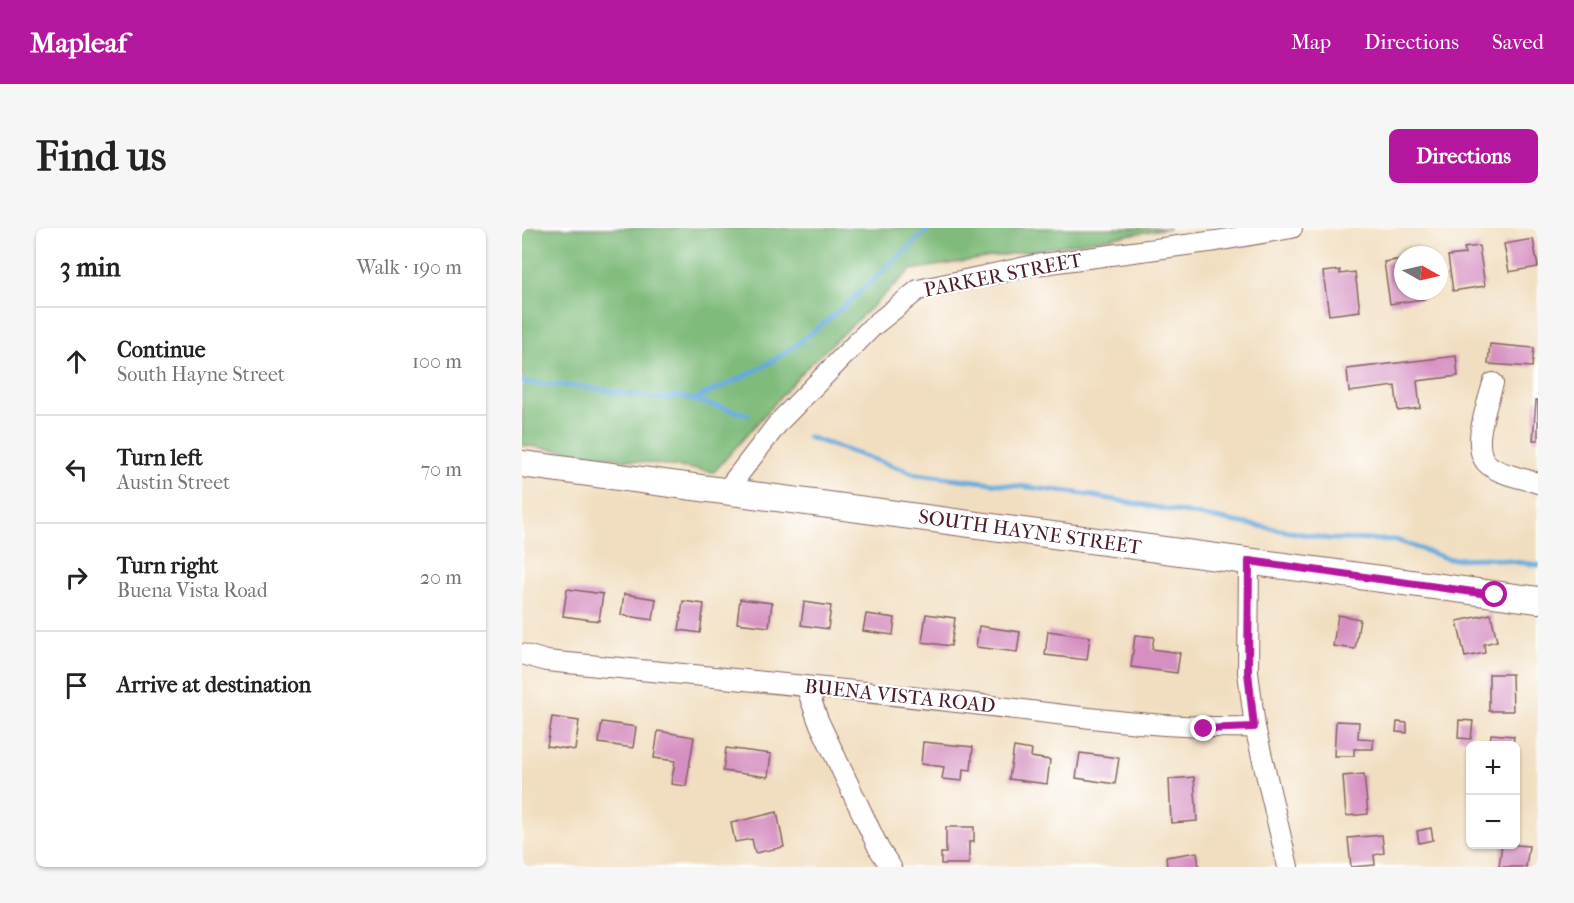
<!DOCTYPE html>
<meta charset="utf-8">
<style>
body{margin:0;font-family:"IM FELL French Canon",serif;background:#f6f6f6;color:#222}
.controls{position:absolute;right:18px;bottom:18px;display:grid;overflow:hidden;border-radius:9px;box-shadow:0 2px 4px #0004}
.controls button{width:54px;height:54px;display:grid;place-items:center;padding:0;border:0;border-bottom:2px solid #e0e0e0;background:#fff;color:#222;font:30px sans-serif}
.compass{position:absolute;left:872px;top:18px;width:54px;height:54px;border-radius:50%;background:#fff;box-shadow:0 2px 4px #0004;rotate:98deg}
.stop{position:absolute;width:18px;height:18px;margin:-14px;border:4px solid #b5179e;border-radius:50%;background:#fff}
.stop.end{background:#b5179e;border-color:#fff;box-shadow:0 2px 6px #0008}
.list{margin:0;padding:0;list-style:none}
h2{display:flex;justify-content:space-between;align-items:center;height:78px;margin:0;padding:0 24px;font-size:26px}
h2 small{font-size:20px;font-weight:400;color:#767676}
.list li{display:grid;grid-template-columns:39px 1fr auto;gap:18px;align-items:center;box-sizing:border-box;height:108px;padding:0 24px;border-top:2px solid #e0e0e0}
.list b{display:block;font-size:22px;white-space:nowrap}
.list p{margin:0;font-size:20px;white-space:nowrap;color:#767676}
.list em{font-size:20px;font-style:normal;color:#767676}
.icon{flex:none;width:33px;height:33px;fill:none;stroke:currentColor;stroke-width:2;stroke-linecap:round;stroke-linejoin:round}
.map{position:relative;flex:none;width:1016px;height:639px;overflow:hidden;border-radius:9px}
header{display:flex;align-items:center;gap:36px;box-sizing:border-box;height:84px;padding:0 30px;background:#b5179e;color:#fff}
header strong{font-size:28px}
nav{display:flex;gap:33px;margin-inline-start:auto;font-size:21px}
.intro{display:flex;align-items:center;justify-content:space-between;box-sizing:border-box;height:144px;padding:0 36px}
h1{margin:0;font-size:42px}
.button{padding:15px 27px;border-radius:9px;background:#b5179e;color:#fff;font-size:21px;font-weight:700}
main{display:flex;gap:36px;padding:0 36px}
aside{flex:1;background:#fff;border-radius:9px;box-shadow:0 2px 4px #0004}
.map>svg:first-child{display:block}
</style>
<header>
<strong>Mapleaf</strong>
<nav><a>Map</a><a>Directions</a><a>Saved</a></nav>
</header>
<div class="intro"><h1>Find us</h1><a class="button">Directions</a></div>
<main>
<aside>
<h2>3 min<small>Walk · 190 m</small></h2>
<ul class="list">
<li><svg class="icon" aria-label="ahead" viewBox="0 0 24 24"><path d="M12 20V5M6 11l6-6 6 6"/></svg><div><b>Continue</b><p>South Hayne Street</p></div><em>100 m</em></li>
<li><svg class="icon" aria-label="left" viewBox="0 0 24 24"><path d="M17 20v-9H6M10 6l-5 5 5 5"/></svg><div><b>Turn left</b><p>Austin Street</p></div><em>70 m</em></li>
<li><svg class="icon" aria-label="right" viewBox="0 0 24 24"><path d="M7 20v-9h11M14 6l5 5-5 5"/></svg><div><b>Turn right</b><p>Buena Vista Road</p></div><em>20 m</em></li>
<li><svg class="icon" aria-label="arrive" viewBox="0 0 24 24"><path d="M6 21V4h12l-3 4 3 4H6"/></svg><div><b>Arrive at destination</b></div></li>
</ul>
</aside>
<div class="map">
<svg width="1016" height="639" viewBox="0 0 1016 639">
<rect width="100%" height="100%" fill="#fff"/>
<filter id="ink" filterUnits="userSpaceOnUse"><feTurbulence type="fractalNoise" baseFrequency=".0167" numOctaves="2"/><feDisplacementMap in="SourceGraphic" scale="12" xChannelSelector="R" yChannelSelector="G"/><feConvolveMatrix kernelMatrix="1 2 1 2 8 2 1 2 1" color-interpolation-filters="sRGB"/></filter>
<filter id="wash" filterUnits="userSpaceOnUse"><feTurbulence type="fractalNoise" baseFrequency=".008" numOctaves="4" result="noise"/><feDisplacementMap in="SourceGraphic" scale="24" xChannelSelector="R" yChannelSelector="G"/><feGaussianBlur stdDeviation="1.35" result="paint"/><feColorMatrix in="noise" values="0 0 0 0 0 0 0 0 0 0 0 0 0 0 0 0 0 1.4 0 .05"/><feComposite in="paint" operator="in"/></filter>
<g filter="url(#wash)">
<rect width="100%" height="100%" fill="#f1dec0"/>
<path fill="#7fbb7a" stroke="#646d52" stroke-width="1.5" d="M0,0H648L389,42L282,142L192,244L0,217Z"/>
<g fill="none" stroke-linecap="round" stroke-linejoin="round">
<path stroke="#66a9db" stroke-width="5" d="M0,154L61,159L140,171L157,168L226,187
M170,172C197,160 224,149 249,134C307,97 357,45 408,0
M286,209L394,246L555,265L808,311L874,312L926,331L965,330L1016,337"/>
</g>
<g id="blocks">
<path fill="#d58fc0" d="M1011,11L1016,39L987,44L982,16Z
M957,18L963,58L931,63L926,28L943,26L942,20Z
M881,31V63H901L902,71L868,76L862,34Z
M818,42V46L833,44L838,83L807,87L801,44Z
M968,116L1012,120L1010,139L966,136Z
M934,128L936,148L895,153L898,180L876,183L873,158L827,164L825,141Z
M1014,172H1016V212H1011Z
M45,361L81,366L77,393L41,388Z
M102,366L134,371L131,392L99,387Z
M218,371L250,375L247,399L215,395Z
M161,373L182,376L178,405L157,402Z
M282,374L309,378L306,401L279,397Z
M344,386L373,390L371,407L341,403Z
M404,386L433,390L429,418L400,414Z
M969,386L975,413L962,416L963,425L943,429L935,393Z
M816,387L838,391L833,421L811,418Z
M457,398L498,404L495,424L454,419Z
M526,403L568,409L565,432L523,427Z
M613,407L632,409L630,421L658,425L655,445L609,439Z
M967,446H990L991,483H967Z
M30,489L57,493L53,522L25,518Z
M937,492L951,493L949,511L936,510Z
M814,493L837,494L836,510L851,511V521H832V528H812Z
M80,494L114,499L111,520L77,515Z
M875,494L885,495V505L874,504Z
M136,503L172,509L164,558L149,556L153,533L132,530Z
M969,506L992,508L991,518H968Z
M401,514L451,519L449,542L441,541L440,553L420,551L422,539L399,536Z
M492,519L510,522L509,529L528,532L525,556L487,551Z
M204,520L249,526L246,549L201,543Z
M558,525L597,530L593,556L554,550Z
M842,546L846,586L824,588L821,548Z
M672,549L675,593L649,595L647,551Z
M255,584L262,619L233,625L230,611L213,614L209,595Z
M424,599H452V614H447V636H419V625H424Z
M909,600L911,612L897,615L895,603Z
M860,607L862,625L852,627L853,637L829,639L826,610Z
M980,616L1007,618L1004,639H977Z
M675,624L677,639H645L644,629Z"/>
</g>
</g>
<g filter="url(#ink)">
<use href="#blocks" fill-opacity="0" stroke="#84625f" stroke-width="1.5"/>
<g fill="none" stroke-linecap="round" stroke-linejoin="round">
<g stroke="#84625f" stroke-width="22">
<path id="minor" d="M971,155C966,176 946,223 968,238C980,247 1001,250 1016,255
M204,263L257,194L350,99L396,62L513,37L694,13L770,0
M727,333L726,444L733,499L766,639
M0,426L25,433C158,446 292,458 426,473C528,484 630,502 733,499
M284,458L296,492L357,621L369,639"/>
</g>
<g stroke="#84625f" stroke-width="28">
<path id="major" d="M0,236L1016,372"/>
</g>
<use href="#minor" stroke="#fff" stroke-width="20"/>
<use href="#major" stroke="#fff" stroke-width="26"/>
</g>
</g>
<g fill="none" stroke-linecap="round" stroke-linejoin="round" filter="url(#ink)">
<path stroke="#b5179e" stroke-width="8" d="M682,501L732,499L726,444L727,333L973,367"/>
</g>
<g text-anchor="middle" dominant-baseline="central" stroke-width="4.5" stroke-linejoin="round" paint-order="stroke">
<g font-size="20" fill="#4a1f2b" stroke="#fff">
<text transform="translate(481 47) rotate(-11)">PARKER STREET</text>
<text transform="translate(508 304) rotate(8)">SOUTH HAYNE STREET</text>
<text transform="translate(378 468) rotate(6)">BUENA VISTA ROAD</text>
</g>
</g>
</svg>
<div class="controls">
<button>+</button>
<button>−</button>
</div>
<svg class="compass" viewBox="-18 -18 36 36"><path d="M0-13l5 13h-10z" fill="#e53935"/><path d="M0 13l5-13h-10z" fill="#767676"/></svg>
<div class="stop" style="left:973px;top:367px"></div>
<div class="stop end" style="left:682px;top:501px"></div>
</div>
</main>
